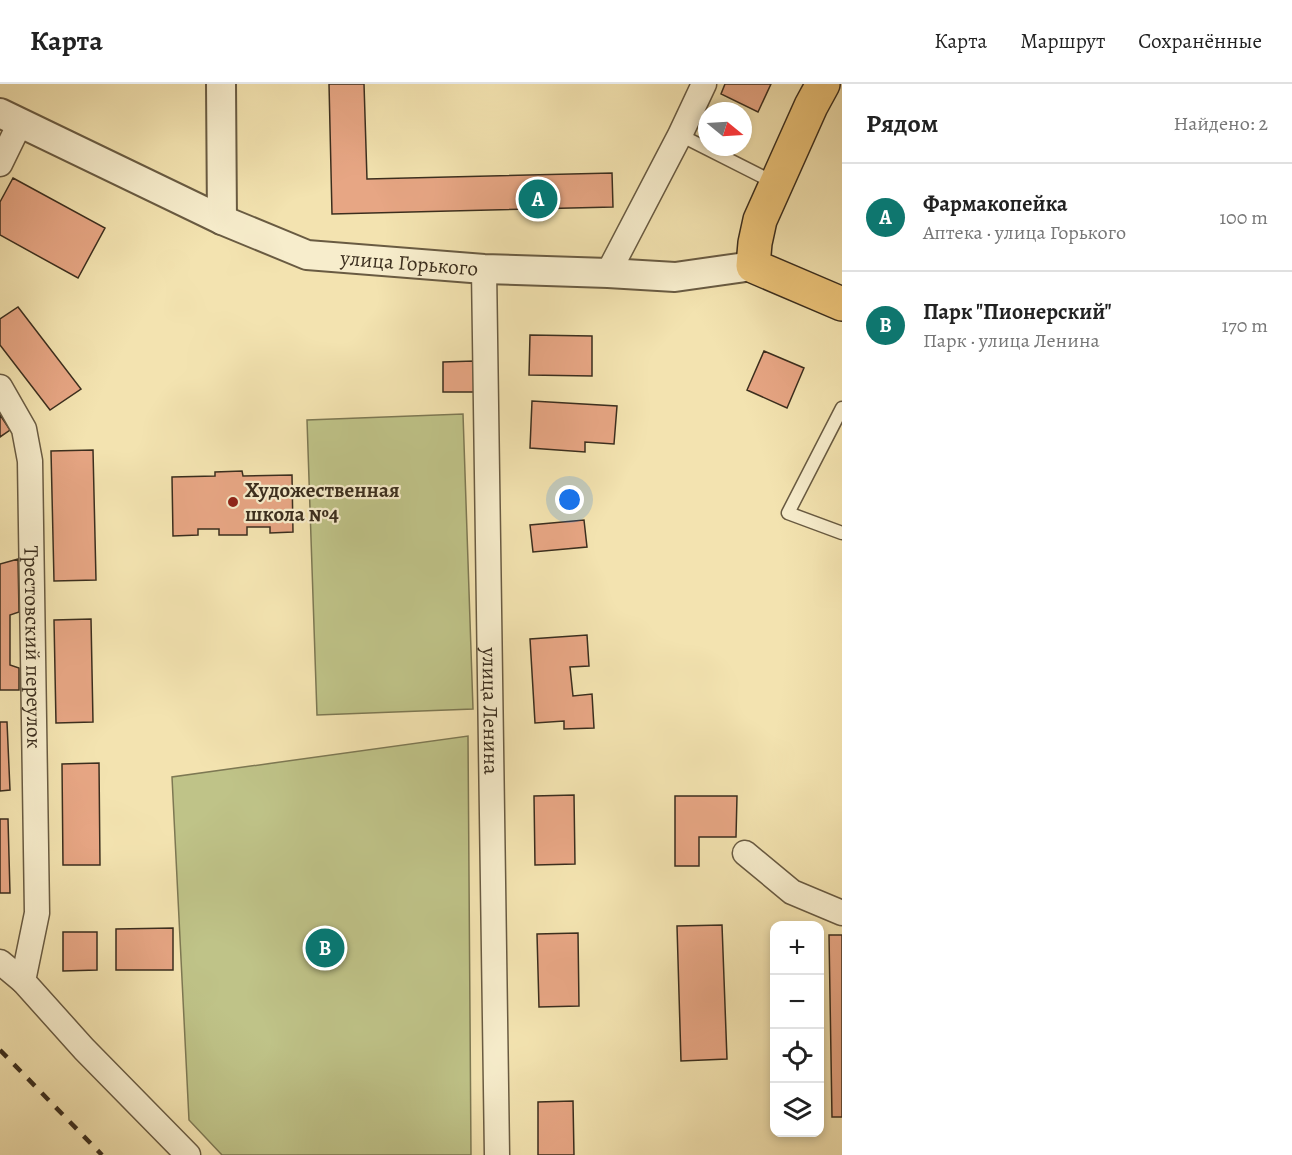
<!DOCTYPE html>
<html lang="ru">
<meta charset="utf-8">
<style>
body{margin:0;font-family:Alegreya,serif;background:#f2f2f2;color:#222}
.controls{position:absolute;right:18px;bottom:18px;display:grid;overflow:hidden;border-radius:12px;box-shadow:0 3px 9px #0003}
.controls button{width:54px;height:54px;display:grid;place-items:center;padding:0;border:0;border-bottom:2px solid #e0e0e0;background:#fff;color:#222;font:30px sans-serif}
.compass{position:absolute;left:698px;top:18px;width:54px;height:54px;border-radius:50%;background:#fff;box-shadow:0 3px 9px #0003;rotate:108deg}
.you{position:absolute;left:570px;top:416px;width:21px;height:21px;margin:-15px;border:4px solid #fff;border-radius:50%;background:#1a73e8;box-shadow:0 0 0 9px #1a73e833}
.badge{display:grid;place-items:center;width:39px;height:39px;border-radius:50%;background:#0f766e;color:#fff;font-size:20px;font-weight:700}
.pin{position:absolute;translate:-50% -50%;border:3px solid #fff;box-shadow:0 2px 6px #0006}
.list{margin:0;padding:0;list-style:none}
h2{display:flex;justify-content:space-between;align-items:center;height:78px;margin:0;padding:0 24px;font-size:26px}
h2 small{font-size:20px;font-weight:400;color:#767676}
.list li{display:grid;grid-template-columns:39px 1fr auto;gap:18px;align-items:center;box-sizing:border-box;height:108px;padding:0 24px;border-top:2px solid #e0e0e0}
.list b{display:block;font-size:22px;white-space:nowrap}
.list p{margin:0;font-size:20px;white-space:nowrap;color:#767676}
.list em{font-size:20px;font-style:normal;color:#767676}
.icon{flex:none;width:33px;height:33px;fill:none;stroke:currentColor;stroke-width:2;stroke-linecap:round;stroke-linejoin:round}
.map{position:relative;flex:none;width:842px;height:1071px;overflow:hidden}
header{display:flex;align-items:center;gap:36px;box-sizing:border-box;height:84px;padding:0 30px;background:#fff;border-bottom:2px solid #e0e0e0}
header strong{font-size:28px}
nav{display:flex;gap:33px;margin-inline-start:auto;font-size:21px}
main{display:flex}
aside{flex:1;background:#fff}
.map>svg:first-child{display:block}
</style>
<header>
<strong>Карта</strong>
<nav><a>Карта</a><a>Маршрут</a><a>Сохранённые</a></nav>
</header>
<main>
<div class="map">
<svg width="842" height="1071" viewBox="0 0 842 1071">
<rect width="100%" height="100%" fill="#f3e3b0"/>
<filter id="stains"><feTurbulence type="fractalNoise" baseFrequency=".00333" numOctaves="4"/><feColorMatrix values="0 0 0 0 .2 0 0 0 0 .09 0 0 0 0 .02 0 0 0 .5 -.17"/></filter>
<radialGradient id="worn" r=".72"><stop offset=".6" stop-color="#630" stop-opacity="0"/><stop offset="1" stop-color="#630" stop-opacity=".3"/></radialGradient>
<path fill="#bfc388" stroke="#7d7853" stroke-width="1.5" d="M463,330L473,625L317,631L307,336Z
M468,652L471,1071H222L189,1036L172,693Z"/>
<path fill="#e7a684" stroke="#3b2e1e" stroke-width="1.5" d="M329,0H364L367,95L612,89L613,123L332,130Z
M725,0H771L758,28L721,10Z
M13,94L105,144L78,194L0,151V118Z
M18,223L81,305L50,326L0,261V235Z
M530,251L592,252V292L529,291Z
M764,267L804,284L787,324L747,306Z
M474,277L475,308H443V278Z
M532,317L617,322L614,360L585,358V368L530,364Z
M0,331L10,346L0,353Z
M93,366L96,496L54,497L51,367Z
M242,387L243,392L292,391L293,448L270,449V443H247V451H219V445H198V451L173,452L172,393L215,392V388Z
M584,436L587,463L533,468L530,441Z
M18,475L19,528L10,531V581L19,584V606H0V480Z
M91,535L93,638L56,639L54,536Z
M587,551L589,582L570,583L573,612L592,610L594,644L564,645V637L535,639L530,555Z
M0,638H7L10,706L0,707Z
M99,679L100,781H63L62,680Z
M574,711L575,780L535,781L534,712Z
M675,712H737L736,753H699V782H675Z
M0,735H8L10,809H0Z
M722,841L727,975L681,977L677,842Z
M173,844V886H116V845Z
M63,848H97V886L63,887Z
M578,849L579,922L539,923L537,850Z
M829,851H842V1033H832Z
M573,1017L574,1071H538V1018Z"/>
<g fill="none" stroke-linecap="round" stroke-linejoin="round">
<g stroke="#695b42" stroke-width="15">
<path id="service" d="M680,51L775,99
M842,324L788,429L842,449"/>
</g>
<g stroke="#695b42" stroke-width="27">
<g id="minor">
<path d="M0,80L20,39"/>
<path id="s1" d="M484,185L497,1071"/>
<path d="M608,189L680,51L704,0"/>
<path id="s2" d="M0,303L24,345L30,377L37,829L23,897L84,965L188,1071"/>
<path d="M745,769L792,808L842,829"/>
<path d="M0,878L23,897"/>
</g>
</g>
<g stroke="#695b42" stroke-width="32">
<g id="tertiary">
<path d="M221,0L222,136"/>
<path id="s3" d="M0,29L222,136L307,171L484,185L608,189L675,193L753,182"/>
</g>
</g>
<g stroke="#3b2e1e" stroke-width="36">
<path id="primary" d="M823,0L811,22L760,136L755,159L753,182L842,220"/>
</g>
<use href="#service" stroke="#f7edcc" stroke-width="12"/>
<use href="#minor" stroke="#f7edcc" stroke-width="24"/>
<use href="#tertiary" stroke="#f7edcc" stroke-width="28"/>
<use href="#primary" stroke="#eac278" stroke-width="33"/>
<path stroke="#3b2e1e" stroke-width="4.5" stroke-dasharray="10 10" stroke-linecap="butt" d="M0,966L102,1071"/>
</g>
<circle fill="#8f2418" stroke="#f7edcc" stroke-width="2" cx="233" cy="418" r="6"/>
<g text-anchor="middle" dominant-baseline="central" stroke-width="4.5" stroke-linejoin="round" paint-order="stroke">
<g font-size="21" fill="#3b2e1e" stroke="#f7edcc">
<text stroke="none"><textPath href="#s3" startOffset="441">улица Горького</textPath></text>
<text stroke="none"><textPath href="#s2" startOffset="267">Трестовский переулок</textPath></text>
<text stroke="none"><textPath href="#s1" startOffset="442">улица Ленина</textPath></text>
</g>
<g font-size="21" font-weight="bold" fill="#3b2e1e" stroke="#f7edcc" text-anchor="start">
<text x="245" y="406">Художественная<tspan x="245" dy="24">школа №4</tspan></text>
</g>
</g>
<rect width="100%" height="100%" filter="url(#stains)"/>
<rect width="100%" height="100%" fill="url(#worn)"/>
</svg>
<div class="controls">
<button>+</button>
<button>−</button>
<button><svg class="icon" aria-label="locate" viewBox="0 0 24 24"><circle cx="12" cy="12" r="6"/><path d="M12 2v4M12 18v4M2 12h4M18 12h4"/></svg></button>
<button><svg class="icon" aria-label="layers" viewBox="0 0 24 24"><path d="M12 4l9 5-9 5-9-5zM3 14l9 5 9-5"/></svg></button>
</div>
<svg class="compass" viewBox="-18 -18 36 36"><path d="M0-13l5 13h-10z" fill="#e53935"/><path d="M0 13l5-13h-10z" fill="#767676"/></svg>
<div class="you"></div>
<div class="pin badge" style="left:538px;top:115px">A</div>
<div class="pin badge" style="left:325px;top:864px">B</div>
</div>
<aside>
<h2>Рядом<small>Найдено: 2</small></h2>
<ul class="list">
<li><span class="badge">A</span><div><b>Фармакопейка</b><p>Аптека · улица Горького</p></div><em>100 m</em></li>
<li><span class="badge">B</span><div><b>Парк &quot;Пионерский&quot;</b><p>Парк · улица Ленина</p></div><em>170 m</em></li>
</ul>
</aside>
</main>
